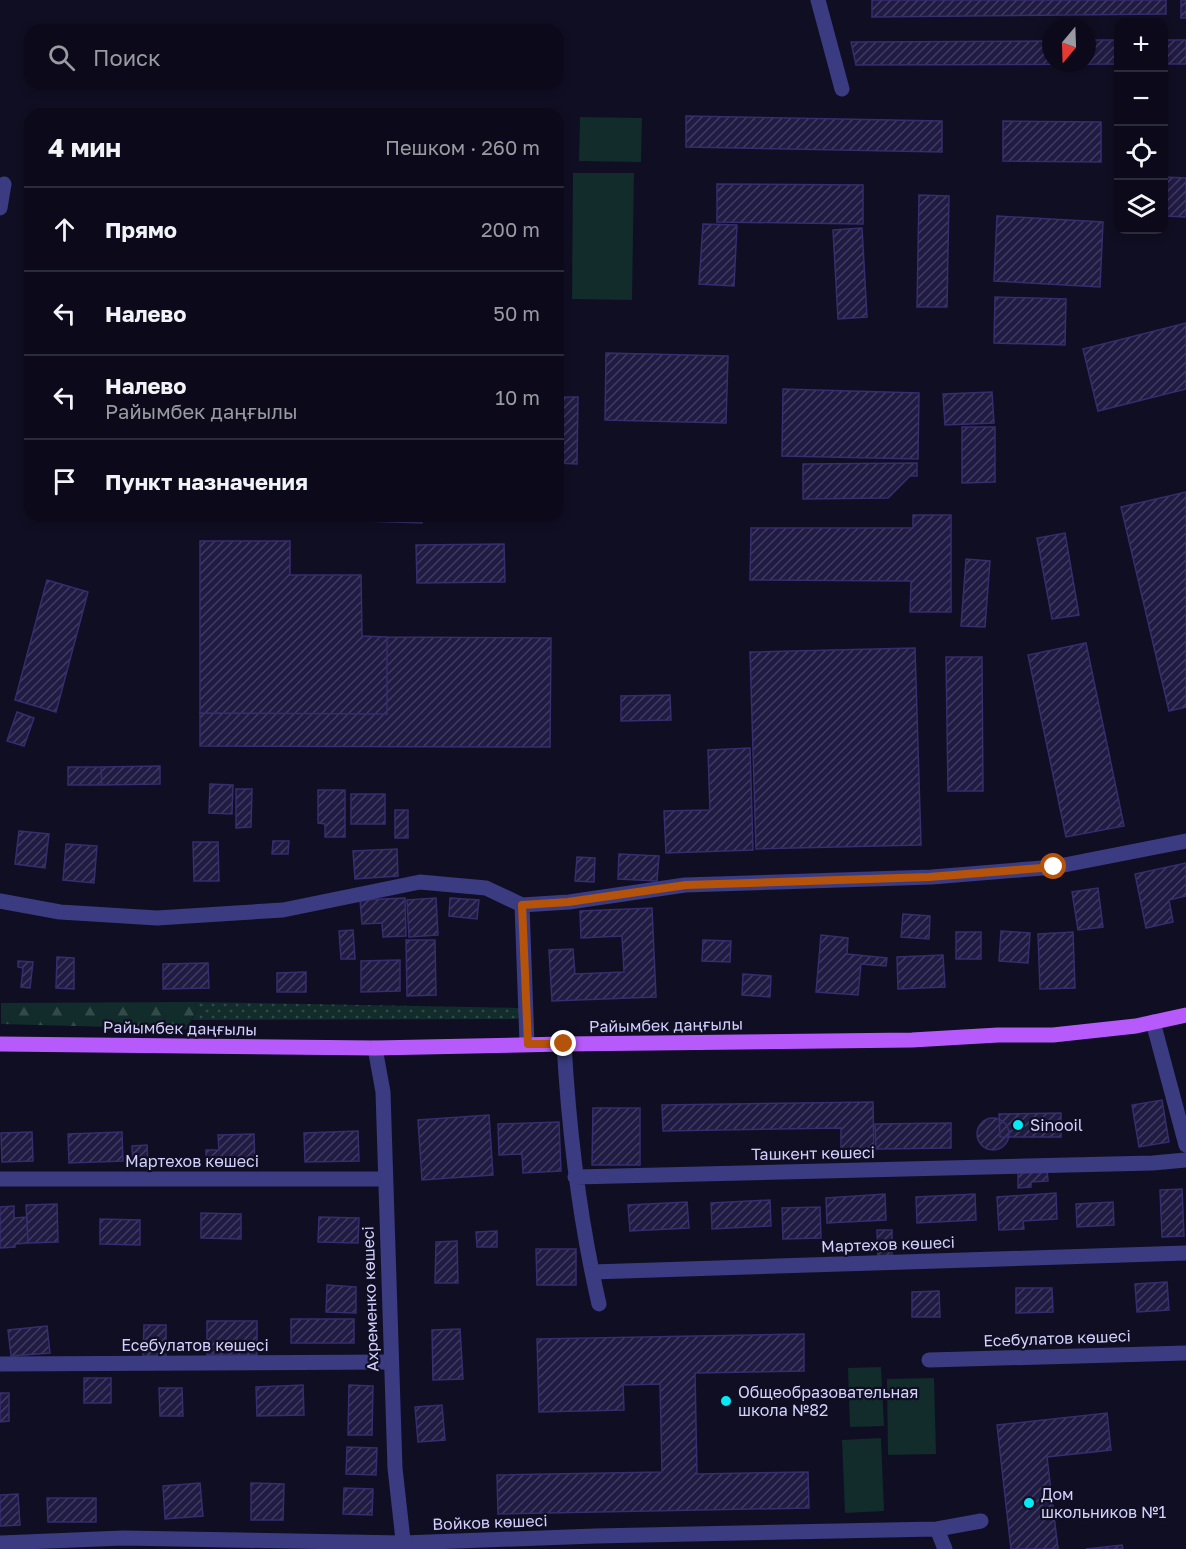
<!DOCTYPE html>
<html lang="ru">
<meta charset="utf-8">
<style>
body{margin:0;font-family:"Golos Text",sans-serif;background:#151323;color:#f1f3f6}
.controls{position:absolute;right:18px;top:18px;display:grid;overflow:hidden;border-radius:12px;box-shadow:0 3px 9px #0003}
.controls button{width:54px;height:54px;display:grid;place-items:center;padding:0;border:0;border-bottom:2px solid #2c2b39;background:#0c0a1a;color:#f1f3f6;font:30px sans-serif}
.compass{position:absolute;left:1042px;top:18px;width:54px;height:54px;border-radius:50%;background:#0c0a1a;box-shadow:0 3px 9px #0003;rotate:199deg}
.stop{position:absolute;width:18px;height:18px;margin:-14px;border:4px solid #b45309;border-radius:50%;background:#fff}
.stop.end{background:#b45309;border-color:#fff;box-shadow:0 2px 6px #0008}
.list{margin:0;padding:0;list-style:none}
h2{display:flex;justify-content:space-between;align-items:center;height:78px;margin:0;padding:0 24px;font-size:26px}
h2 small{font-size:20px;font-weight:400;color:#9a9aa2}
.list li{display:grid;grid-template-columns:39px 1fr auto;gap:18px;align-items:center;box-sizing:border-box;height:84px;padding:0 24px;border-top:2px solid #2c2b39}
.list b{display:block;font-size:22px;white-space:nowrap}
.list p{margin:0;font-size:20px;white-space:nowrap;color:#9a9aa2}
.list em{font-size:20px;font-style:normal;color:#9a9aa2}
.icon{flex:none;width:33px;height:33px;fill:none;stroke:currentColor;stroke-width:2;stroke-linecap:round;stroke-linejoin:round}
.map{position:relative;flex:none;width:1186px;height:1549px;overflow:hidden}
.search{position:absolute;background:#0c0a1a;box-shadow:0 3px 9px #0003;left:24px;top:24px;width:540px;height:66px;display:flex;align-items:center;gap:15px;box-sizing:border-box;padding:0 21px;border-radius:18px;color:#9a9aa2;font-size:22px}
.panel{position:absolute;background:#0c0a1a;box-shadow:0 3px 9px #0003;left:24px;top:108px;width:540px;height:414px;border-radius:18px}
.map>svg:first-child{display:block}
</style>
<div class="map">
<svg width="1186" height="1549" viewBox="0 0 1186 1549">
<defs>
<pattern id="grass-dots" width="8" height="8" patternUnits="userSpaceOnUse" patternTransform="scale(1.5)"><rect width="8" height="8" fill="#112c2a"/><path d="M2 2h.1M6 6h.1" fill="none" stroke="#334a4a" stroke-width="1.8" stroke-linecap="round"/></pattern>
<pattern id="forest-firs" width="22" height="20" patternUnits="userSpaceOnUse" patternTransform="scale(1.5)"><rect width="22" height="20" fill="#112c2a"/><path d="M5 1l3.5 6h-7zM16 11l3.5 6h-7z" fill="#334a4a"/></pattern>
<pattern id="building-hatch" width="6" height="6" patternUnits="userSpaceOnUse" patternTransform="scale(1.5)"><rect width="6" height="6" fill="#201b43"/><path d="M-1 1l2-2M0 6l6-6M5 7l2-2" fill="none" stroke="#403b5f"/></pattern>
</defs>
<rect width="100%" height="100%" fill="#100e22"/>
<path fill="url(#grass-dots)" d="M195,1002L523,1008L521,1017L517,1019L192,1020L197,1010Z"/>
<path fill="url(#forest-firs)" d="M195,1002L197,1010L186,1029L1,1024V1003Z"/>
<path fill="#112c2a" d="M580,117L642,118L641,162L579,161Z
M573,173H634L632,300L572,299Z
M881,1367L884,1426L850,1427L848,1368Z
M934,1378L936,1454L888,1455L887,1379Z
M881,1438L884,1511L845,1513L842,1440Z"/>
<path fill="url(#building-hatch)" stroke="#362d6e" stroke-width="1.5" d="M872,0H1166V14L872,17Z
M1181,0H1186V18H1181Z
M1087,40H1118V64L856,65L851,42L1051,41V63H1087Z
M1164,40H1186V64H1164Z
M686,116L942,121V152L686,147Z
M1003,121L1101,122V162L1003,161Z
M1165,177L1186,178V217L1164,216Z
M717,184L863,185V224L717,222Z
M919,195L949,196L947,307H917Z
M997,216L1103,222L1100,287L994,281Z
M703,224L737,225L734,286L699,284Z
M862,228L867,317L838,319L833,230Z
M995,297L1066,299L1065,345L994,343Z
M1186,323V389L1098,411L1083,349Z
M606,353L728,356L726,423L605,420Z
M783,389L919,393L918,459L782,456Z
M992,392L994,423L945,425L943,394Z
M558,397H578L577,464L558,463Z
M962,427H995V482L962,483Z
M917,463V476H910L888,498L803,499V464Z
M1186,492V707L1169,711L1121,507Z
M913,515H951V612H910L911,581L750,580L751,528H913Z
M213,516H422V523Z
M1065,533L1079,615L1052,619L1037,538Z
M200,541H290V575H361L362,636L387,637V714L200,713Z
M504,544L505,582L417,583L416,545Z
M966,559L990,561L985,627L961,626Z
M47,580L88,592L56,712L15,700Z
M387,637L551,638L550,747L200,746V713L387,714Z
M1086,643L1124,826L1066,837L1028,655Z
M915,648L921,845L756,849L750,652Z
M946,657H982L983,791H948Z
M670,695L671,720L621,721V696Z
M17,712L34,718L24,746L7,741Z
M750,748L753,850L666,853L664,811L710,810L708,750Z
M160,766V784L102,785L101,767Z
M68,767H101L102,785H68Z
M210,784L233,785L232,814L209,813Z
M236,789H252L251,827L236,828Z
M318,790H345V837H325V824L318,823Z
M351,794H385V824H351Z
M395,810H408V838H395Z
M19,831L49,834L45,868L15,864Z
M273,841H289L288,854H272Z
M193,842H218L219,881H194Z
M66,844L97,846L94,883L63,880Z
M397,849L398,876L355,879L353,851Z
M619,854L659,856L657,881L618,879Z
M577,857L595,858L594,882L575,881Z
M1186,863V896L1169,900L1173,922L1146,928L1135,874Z
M1098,888L1103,927L1078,930L1072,892Z
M405,898L406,936L383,937L382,923L362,924L360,900Z
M436,898L438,935L409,937L407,900Z
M450,898L479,900L477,919L449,916Z
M652,908L656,997L552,1001L549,950L573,949L575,974L624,972L622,936L581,938L580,911Z
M903,914L930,916L929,939L901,937Z
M353,930L355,959H341L339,931Z
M1001,931L1030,933L1028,963L999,961Z
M956,932H981V959H956Z
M1073,932L1075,988L1040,989L1038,934Z
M821,935L848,938L847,954L887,958L886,966L861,964L858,995L816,992Z
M406,940H435L436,995L407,996Z
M703,940L731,941L730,962L702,961Z
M943,955L945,987L898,989L897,957Z
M57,957L74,958V989L56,988Z
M400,960V991L361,992V961Z
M18,961L33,962L30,988L21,987L23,968L18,967Z
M208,963L209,988L163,989V964Z
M306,972V992H277V973Z
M743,974L771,976L770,997L742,995Z
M1162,1100L1169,1142L1139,1147L1132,1105Z
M873,1102L874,1158L841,1159V1128L663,1131L662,1105Z
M593,1108H640V1165H592Z
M1061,1113V1137H1000L999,1114Z
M489,1115L493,1175L422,1180L418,1120Z
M977 1134a16 16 0 1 1 32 0a16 16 0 1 1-32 0Z
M559,1122L561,1171L523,1173L522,1154L499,1155L498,1124Z
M951,1123V1148L876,1149L875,1124Z
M358,1131L359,1161L305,1162L304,1133Z
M32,1132L33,1161L2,1162L1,1133Z
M122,1132L123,1161L69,1163L68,1134Z
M254,1134L255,1165L241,1166V1158H233V1166L206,1167V1150H219L218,1135Z
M147,1145L148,1164L133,1165L132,1146Z
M1047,1169L1048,1181L1031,1182V1187L1018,1188V1171Z
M1182,1189L1184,1236L1162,1237L1160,1190Z
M1056,1193L1057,1219L1023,1221L1024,1229L999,1230L997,1197Z
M885,1194L886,1220L827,1223L826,1198Z
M975,1194L976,1220L917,1223L916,1197Z
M770,1200L771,1226L712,1229L711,1203Z
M687,1202L689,1228L630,1231L628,1205Z
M1113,1202L1114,1225L1077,1227L1076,1204Z
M57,1204L58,1242L28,1243L26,1205Z
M14,1206V1218L27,1217L28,1243L15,1244V1247L0,1248V1207Z
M820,1207L821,1238L783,1239L782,1208Z
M201,1213L241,1214V1239L201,1238Z
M319,1217L359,1218L358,1243L318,1242Z
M100,1219L140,1220V1245L100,1244Z
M877,1230H892V1259H878Z
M497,1231V1247H477L476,1232Z
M457,1241L458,1283H435L436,1242Z
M536,1249H576V1285H537Z
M1167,1282L1169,1310L1137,1312L1135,1284Z
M327,1285L356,1287V1313L326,1312Z
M1016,1288H1052L1053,1312L1016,1313Z
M939,1291L940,1317H912V1292Z
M291,1319H354V1343H291Z
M207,1321H257V1355H207Z
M144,1325H166V1356H143Z
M47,1326L50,1353L11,1356L8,1330Z
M460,1329L463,1379L433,1380L432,1330Z
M804,1334V1371L695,1373L697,1474L808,1472L809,1508L498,1514L497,1475L662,1472L660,1384L623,1385L624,1410L539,1412L537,1339Z
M84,1378H111V1403H84Z
M303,1385L304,1415L257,1416L256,1387Z
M349,1385L373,1386L372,1435H348Z
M159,1388H182L183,1416H160Z
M0,1393H9V1421L0,1422Z
M442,1405L445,1440L418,1442L415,1407Z
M1107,1413L1111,1450L1047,1457L1058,1549H1011L997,1425Z
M347,1447L377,1448L376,1475L346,1474Z
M200,1483L203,1516L165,1519L163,1486Z
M251,1483L284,1484L283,1520H251Z
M344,1488L373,1489L372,1515L343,1514Z
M18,1494L20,1525L0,1526V1495Z
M47,1498H96V1522H48Z
M1122,1545L1123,1549H1086Z"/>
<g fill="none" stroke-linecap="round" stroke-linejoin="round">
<path stroke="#3a3b80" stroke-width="15" d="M818,0L842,89
M0,208L4,184
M0,901L60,912L157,918L283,910L420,882L486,888L522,905L569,902L685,885L932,877L1054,867L1186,841
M522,905L527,1044
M1153,1022L1186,1145
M564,1044C569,1132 579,1218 599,1304
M575,1177L1153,1163L1186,1160
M0,1179H384
M592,1272L1186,1253
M929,1360L1186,1353
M0,1364L390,1362
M937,1529L945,1549
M403,1543L595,1536L937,1529L981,1521"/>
<path stroke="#3a3b80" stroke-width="15" d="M375,1048L383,1092L395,1468L404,1549
M0,1543L123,1538L403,1543"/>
<path stroke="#b65afc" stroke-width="15" d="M0,1044L375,1048L564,1044L912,1040L998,1035H1053L1136,1026L1186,1015"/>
</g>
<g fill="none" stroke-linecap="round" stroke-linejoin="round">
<path stroke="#b45309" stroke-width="8" d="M564,1044H528L522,905L568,902L686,885L929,877L1054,867"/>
</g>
<g fill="#05eaf5" stroke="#100e22" stroke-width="2">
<circle cx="1018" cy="1125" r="6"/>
<circle cx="726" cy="1401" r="6"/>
<circle cx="1029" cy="1503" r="6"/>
</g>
<g text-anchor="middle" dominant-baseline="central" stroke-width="4.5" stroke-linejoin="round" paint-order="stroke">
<g font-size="16" fill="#d3d0fe" stroke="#100e22">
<text transform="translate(666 1025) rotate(-1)">Райымбек даңғылы</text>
<text transform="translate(180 1028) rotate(1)">Райымбек даңғылы</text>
<text transform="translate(813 1153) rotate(-1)">Ташкент көшесі</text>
<text x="192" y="1161">Мартехов көшесі</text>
<text transform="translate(888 1244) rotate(-2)">Мартехов көшесі</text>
<text transform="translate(370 1299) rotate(-92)">Ахременко көшесі</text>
<text transform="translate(1057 1338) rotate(-2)">Есебулатов көшесі</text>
<text x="195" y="1345">Есебулатов көшесі</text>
<text transform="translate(490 1522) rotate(-2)">Войков көшесі</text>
</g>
<g font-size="16" fill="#d3d0fe" stroke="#100e22" text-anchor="start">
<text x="1030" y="1125">Sinooil</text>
<text x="738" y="1392">Общеобразовательная<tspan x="738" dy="18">школа №82</tspan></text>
<text x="1041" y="1494">Дом<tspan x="1041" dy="18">школьников №1</tspan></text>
</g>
</g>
</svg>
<div class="controls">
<button>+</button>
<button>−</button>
<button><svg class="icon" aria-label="locate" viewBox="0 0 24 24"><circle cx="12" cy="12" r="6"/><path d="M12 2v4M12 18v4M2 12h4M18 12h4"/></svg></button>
<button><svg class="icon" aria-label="layers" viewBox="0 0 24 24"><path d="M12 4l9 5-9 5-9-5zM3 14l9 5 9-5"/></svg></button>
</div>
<svg class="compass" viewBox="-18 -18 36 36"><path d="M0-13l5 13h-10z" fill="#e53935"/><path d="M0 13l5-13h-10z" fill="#9a9aa2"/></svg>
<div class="stop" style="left:1054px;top:867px"></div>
<div class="stop end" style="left:564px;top:1044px"></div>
<div class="search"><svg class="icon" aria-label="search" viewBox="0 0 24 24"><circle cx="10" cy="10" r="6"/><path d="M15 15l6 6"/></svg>Поиск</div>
<section class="panel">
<h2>4 мин<small>Пешком · 260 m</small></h2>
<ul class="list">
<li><svg class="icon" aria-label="ahead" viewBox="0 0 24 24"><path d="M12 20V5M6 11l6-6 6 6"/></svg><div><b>Прямо</b></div><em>200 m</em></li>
<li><svg class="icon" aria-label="left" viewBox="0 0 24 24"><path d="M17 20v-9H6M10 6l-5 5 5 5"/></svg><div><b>Налево</b></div><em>50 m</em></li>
<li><svg class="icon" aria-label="left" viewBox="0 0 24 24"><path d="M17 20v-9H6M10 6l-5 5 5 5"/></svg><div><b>Налево</b><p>Райымбек даңғылы</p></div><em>10 m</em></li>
<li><svg class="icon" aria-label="arrive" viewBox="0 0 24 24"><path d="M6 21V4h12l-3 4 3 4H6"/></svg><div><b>Пункт назначения</b></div></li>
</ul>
</section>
</div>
